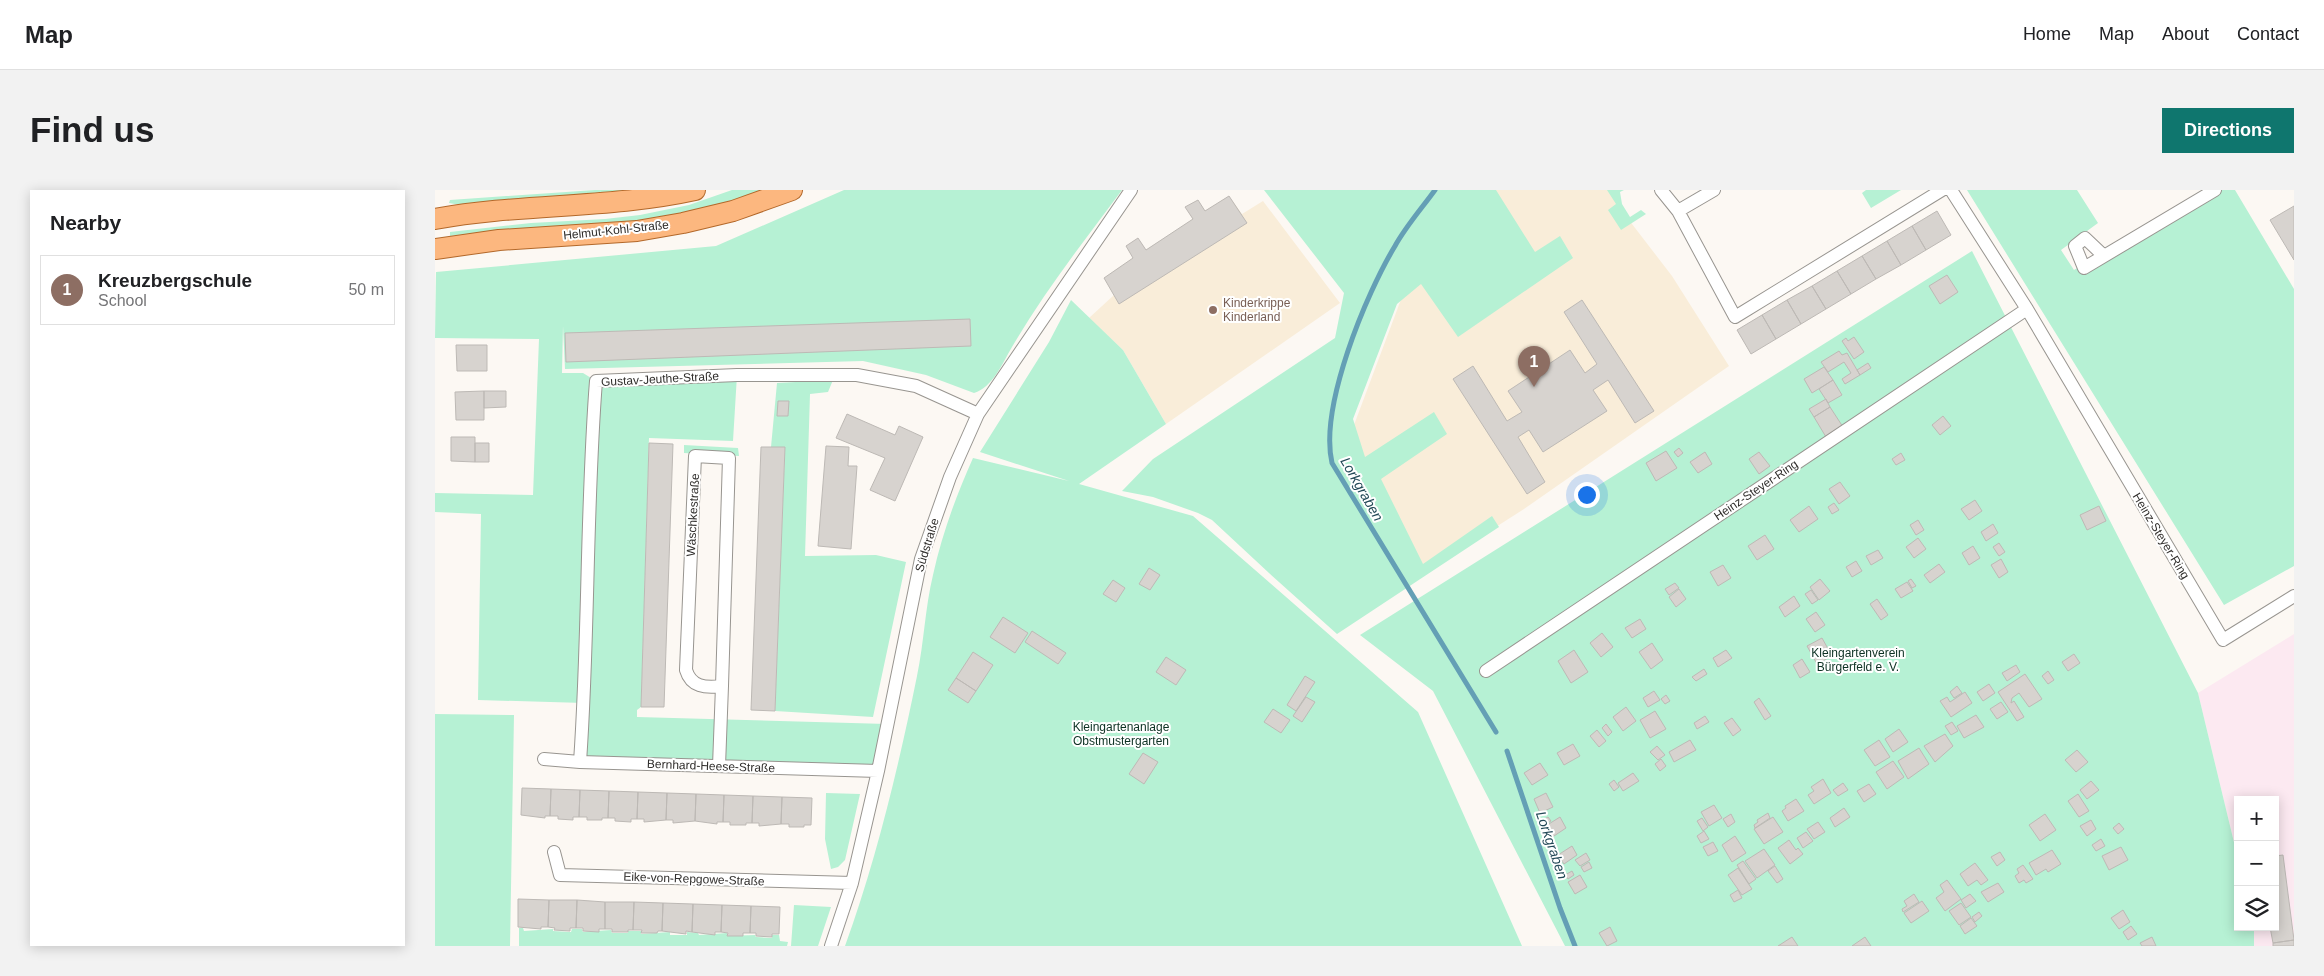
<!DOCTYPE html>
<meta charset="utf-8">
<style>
body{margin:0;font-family:Helvetica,sans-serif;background:#f2f2f2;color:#202124}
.controls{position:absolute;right:15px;bottom:15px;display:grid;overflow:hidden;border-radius:0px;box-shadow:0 2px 12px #0003}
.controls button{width:45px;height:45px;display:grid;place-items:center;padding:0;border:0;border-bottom:1px solid #e0e0e0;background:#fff;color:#202124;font:25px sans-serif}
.you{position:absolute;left:1151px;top:304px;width:18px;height:18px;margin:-12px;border:4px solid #fff;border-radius:50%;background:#1a73e8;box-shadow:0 0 0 8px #1a73e833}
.badge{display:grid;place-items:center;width:32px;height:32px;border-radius:50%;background:#0f766e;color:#fff;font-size:16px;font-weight:700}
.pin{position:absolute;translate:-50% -41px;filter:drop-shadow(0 1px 2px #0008)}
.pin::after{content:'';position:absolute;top:26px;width:18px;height:15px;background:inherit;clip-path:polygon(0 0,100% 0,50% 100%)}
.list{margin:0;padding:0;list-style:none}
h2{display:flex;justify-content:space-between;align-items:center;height:65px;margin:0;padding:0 20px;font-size:21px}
h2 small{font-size:16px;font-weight:400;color:#757577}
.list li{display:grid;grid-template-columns:32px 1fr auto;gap:15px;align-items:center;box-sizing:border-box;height:70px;margin:0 10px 10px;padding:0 10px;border:1px solid #e0e0e0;border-radius:0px}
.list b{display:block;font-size:19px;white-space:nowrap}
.list p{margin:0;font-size:16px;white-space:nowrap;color:#757577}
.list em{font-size:16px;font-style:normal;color:#757577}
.icon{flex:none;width:28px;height:28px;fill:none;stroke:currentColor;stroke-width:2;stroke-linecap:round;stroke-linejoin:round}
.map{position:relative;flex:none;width:1859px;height:756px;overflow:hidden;border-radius:0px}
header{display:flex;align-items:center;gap:30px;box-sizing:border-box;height:70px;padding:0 25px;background:#fff;border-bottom:1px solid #e0e0e0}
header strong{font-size:24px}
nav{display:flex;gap:28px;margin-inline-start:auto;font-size:18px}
.intro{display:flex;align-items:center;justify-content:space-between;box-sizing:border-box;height:120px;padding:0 30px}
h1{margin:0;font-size:35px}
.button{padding:12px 22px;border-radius:0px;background:#0f766e;color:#fff;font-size:18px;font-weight:700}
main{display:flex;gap:30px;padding:0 30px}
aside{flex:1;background:#fff;border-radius:0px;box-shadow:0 2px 12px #0003}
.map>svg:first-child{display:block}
</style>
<header>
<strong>Map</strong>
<nav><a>Home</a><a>Map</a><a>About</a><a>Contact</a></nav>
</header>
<div class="intro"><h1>Find us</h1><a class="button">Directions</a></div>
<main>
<aside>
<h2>Nearby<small></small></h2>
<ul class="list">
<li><span class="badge" style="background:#8d6e63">1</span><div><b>Kreuzbergschule</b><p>School</p></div><em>50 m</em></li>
</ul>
</aside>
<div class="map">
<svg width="1859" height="756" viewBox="0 0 1859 756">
<rect width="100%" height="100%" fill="#fcf8f3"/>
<path fill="#fce9f1" d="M1859,444V756H1819V737H1840V610H1803V669L1763,503Z"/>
<path fill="#f9edd9" d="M1021,0H1175L1197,34L1237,86L1294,176L1089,319L989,383L927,269L919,235L974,88Z
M794,6L807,24L828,11L905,113L731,234L688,160L654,128L679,105L669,88L698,68L691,56L703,48L711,60L758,29L750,17L763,10L770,21Z"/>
<path fill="#b6f1d4" d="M160,0H205L25,15L14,13L15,10Z
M297,0H332C290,13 249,24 205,30C142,39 78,38 15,46V42L96,33L170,29L205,25L254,15Z
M409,0H687C649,51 609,102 577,157C567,174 558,197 539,203L491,185L428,171L130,179L128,136L127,183H148L161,191L302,185L298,251L214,248L206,517L202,520V527L452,534L443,581L145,572L149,513L43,510L46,324L0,322V303L98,305L104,149L0,148L1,82L281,56Z
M829,0H1061L1100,62L1125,46L1138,68L1023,147L986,94L962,114L918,229L930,267L999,222L1012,244L946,289L988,374L1057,326L1064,337L902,444L834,383L777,330L763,323L718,307L687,301L718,269L900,148L909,103Z
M1172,0H1189L1185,2L1187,14L1195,27L1206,20L1211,24L1186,40L1173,20L1181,14Z
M1431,0H1466L1436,18L1427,3Z
M1532,0H1642L1663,33L1626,60L1639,80L1773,0H1800L1859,99V376L1789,415Z
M1537,61L1763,503L1803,669V737H1819V756H1130L998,501L925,445Z
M636,110L688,160L731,234L644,294L758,326L983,522L1087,756H410C441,671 464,575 482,486C489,453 490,418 498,385C507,344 521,306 538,268L634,291L545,262L614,152Z
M398,190L393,202L375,204L370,366L441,365L471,372L438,527L340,521L350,258L336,257L342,193Z
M249,255L303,258L304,266L249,263Z
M0,524L79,525L75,756H0Z
M391,603L425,604L410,670L403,677L396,679L390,649Z
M359,715L396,717L383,756H356Z
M84,738H88L89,741L118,739V741L136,742L137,739H147L148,742L176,740L177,743H193V741H206V744L235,742V745H252V742L263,743L264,745L292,743V746L320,745L321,747L337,748V745H344L345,751L353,752L352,756H84Z"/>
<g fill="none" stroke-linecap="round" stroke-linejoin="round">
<path stroke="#649fb5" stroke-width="5" d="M1000,0C987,18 971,36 960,56C931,104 884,217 897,273L1061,542
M1072,561L1125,718L1140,756"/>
</g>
<path fill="#d7d3cf" stroke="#bdb9b5" d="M794,6L812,33L684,114L669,88L698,68L691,56L703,48L711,60L758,29L750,17L763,10L770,21Z
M1859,16V70L1835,30Z
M1502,21L1516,45L1491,60L1477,36Z
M1477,36L1491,60L1466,75L1452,51Z
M1452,51L1466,75L1441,89L1427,66Z
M1427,66L1441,89L1416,104L1402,81Z
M1402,81L1416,104L1391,119L1377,96Z
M1512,85L1523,102L1505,114L1494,96Z
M1377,96L1391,119L1366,134L1352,110Z
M1147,110L1219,221L1200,233L1173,190L1158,200L1172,221L1108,262L1094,240L1083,247L1110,292L1092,304L1018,189L1038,176L1072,231L1087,222L1073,201L1135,160L1150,183L1162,174L1129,122Z
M1352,110L1366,134L1341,149L1327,125Z
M1327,125L1341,149L1316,164L1302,140Z
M535,129L536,156L131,172L130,143Z
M1419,147L1429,162L1419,169L1407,151L1411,148L1413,151Z
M21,155H52V181H22Z
M1404,161L1407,165L1412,163L1425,185L1410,194L1407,189L1416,183L1409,172L1393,182L1386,172Z
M1433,173L1436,178L1425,185L1422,180Z
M1389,177L1398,190L1377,203L1369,189Z
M1398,190L1407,205L1393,213L1384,199Z
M49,201H71V217L49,218Z
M49,201V230H21L20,202Z
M1391,209L1395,217L1379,227L1374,219Z
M343,211H354L353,226H342Z
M1395,217L1408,237L1391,247L1379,227Z
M412,224L460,245L464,236L488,247L460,311L435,300L450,268L401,248Z
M1508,226L1516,236L1505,245L1497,235Z
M16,247H40V272L16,271Z
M40,253H54V272H40Z
M214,253L238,254L229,517H206Z
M391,256L414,257L413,276H422L416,359L383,356Z
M326,257H350L340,521L316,520Z
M1244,258L1248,263L1243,267L1239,262Z
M1231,261L1242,278L1221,291L1211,273Z
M1270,262L1277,274L1263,283L1255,272Z
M1324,262L1335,276L1324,284L1314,269Z
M1466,263L1470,270L1461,275L1457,269Z
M1405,292L1415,306L1404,314L1394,299Z
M1540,310L1547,321L1534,330L1526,319Z
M1399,313L1404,320L1397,324L1393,317Z
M1374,316L1383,329L1364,342L1355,330Z
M1664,316L1671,331L1652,340L1645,325Z
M1483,330L1489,340L1481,345L1475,335Z
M1558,334L1563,343L1551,351L1546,342Z
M1330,345L1339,359L1322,370L1313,356Z
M1483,348L1491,359L1479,368L1471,357Z
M1564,353L1570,362L1564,366L1558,357Z
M1538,356L1545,368L1534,375L1527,363Z
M1443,360L1448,368L1436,375L1431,366Z
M1566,369L1573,382L1564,388L1556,375Z
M1421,371L1427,381L1417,387L1411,377Z
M1504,374L1510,382L1495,393L1489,385Z
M1288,375L1296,388L1283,396L1275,382Z
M714,378L725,385L715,400L704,394Z
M1385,389L1395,401L1384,410L1375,397Z
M1476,389L1481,396L1477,398L1473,391Z
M678,390L690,398L681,412L668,404Z
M1472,392L1478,401L1466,408L1460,399Z
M1240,393L1244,398L1234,405L1230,399Z
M1244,399L1251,409L1241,417L1234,407Z
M1376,400L1383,410L1377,414L1370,404Z
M1359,406L1365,416L1350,427L1344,417Z
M1442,409L1453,425L1446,430L1435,414Z
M1381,422L1390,435L1380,442L1371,429Z
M568,427L593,443L580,463L555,447Z
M1205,429L1211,439L1197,448L1190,438Z
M597,441L631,463L623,474L590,452Z
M1167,443L1178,457L1166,467L1155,453Z
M1387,448L1397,466L1382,474L1372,456Z
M1217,453L1228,470L1216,479L1204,462Z
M1139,460L1153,482L1136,493L1123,471Z
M1291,460L1297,468L1283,477L1278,468Z
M538,462L558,475L541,501L521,488Z
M1639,464L1645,473L1633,481L1627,472Z
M731,467L751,480L741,495L721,482Z
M1367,469L1375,482L1365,488L1358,475Z
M1581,475L1585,482L1572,491L1567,483Z
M1269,479L1272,484L1261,491L1257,487Z
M1613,481L1619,490L1613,494L1607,486Z
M1590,484L1607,509L1594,517L1584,503L1577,508L1576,513L1579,511L1589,527L1582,531L1563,502Z
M870,486L880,492L861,521L852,515Z
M521,488L541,501L533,513L513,500Z
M1554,494L1560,503L1548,511L1542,502Z
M1522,496L1527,503L1519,508L1515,502Z
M1219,501L1225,510L1213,517L1208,508Z
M1530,502L1537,513L1516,527L1505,511L1512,507L1515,512Z
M1231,505L1235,511L1230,514L1226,509Z
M871,507L880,512L867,532L858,526Z
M1324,508L1336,526L1330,530L1319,512Z
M1566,512L1573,522L1562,529L1555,519Z
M1191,517L1201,531L1188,541L1178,527Z
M838,519L855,530L846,543L829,532Z
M1220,521L1231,539L1215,548L1205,530Z
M1541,525L1549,537L1529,548L1522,536Z
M1270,526L1274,532L1262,539L1259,533Z
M1297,528L1306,540L1298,546L1289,533Z
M1517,532L1523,541L1516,545L1510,536Z
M1171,534L1177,542L1173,546L1167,538Z
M1464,539L1473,552L1458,562L1450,549Z
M1162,540L1171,551L1164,557L1155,546Z
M1510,544L1518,556L1500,572L1489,556Z
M1255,550L1261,560L1239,572L1234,562Z
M1444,550L1455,567L1440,576L1429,560Z
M1138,554L1145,566L1129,575L1122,563Z
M1222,556L1230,565L1223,570L1215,562Z
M1484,558L1494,574L1473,589L1463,571Z
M1642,560L1653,572L1641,582L1630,570Z
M708,563L723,572L709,594L694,584Z
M1226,569L1231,576L1225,581L1220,574Z
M1458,571L1469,587L1452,599L1441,582Z
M1105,573L1113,585L1097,595L1089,583Z
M1198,583L1204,591L1188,601L1183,593Z
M1388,589L1396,603L1379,614L1373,605L1379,601L1376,597Z
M1179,590L1184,597L1179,601L1174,594Z
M1656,591L1664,600L1652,609L1645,600Z
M1408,593L1413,600L1403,606L1398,600Z
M1434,594L1441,604L1429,612L1422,601Z
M87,598L116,599L115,626H110V628L86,625Z
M116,599L145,600L144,627H138V630L123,629V626H115Z
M145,600L174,601L173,628H167V630H152V627H144Z
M174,601L203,602L202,629H196V632L180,631V628H173Z
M203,602L232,603L231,630L209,632V629H202Z
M232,603L261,604L260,631L238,633V630H231Z
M1111,603L1118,617L1105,623L1099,609Z
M261,604L289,605L288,632H282V634L260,631Z
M1643,604L1654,621L1644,627L1633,611Z
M289,605L318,606L317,633H311V635H295V632H288Z
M318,606L347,607L346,634L324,636V633H317Z
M347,607L377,608L376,635H369V637H354V634H346Z
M1361,609L1369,621L1353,631L1347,621L1351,618L1350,616Z
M1279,615L1287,628L1274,636L1266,622Z
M1409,618L1415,627L1400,637L1395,628Z
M1333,623L1335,628L1320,638L1319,635L1323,632L1322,630Z
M1296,624L1300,632L1293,637L1288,629Z
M1610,624L1621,640L1605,651L1594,635Z
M1113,627L1116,631L1109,635L1106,631Z
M1125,627L1131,638L1116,648L1109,637Z
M1338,627L1348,642L1329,654L1319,639Z
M1267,628L1273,637L1268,641L1262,631Z
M1656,630L1661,639L1652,646L1645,636Z
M1383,632L1390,642L1379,649L1372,639Z
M1684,633L1689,639L1683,644L1678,638Z
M1269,641L1274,649L1266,653L1262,646Z
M1371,642L1378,651L1368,658L1362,648Z
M1300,646L1311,663L1297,672L1287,655Z
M1666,649L1670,656L1661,661L1657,655Z
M1354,650L1361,660L1363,658L1368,664L1355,674L1343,658Z
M1278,652L1283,661L1273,666L1268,657Z
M1137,656L1142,665L1129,674L1123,665Z
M1686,657L1693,670L1674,680L1667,666Z
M1329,659L1340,675L1322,688L1310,671Z
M1617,660L1626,674L1613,682L1611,679L1601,685L1594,673Z
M1565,662L1570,670L1562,676L1556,667Z
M1151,663L1155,670L1145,676L1140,670Z
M1848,665L1859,750L1838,753L1835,737H1840V666Z
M1308,671L1321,689L1314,694L1302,675Z
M1154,672L1157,678L1149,682L1146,677Z
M1540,673L1553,690L1546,695L1542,690L1533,696L1525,684Z
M1588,675L1598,689L1591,693L1589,690L1584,693L1580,686L1584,683L1582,679Z
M1340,676L1348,689L1342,693L1333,681Z
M1303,678L1317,699L1307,705L1293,685Z
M1137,681L1139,685L1133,689L1130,685Z
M1145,685L1152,697L1140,704L1133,692Z
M1512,690L1526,709L1510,721L1501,708L1509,702L1505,695Z
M1563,693L1569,702L1553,712L1546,702Z
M1303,700L1307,708L1299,712L1295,705Z
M1479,704L1484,712L1468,722L1467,719L1472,716L1469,711Z
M1535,704L1541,711L1531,718L1526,710Z
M83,709L114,710L113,737H106V739L83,737Z
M114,710H142L141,738H135V741L119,740L120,738L113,737Z
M142,710L170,712V739H164V742L148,741V738H141Z
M1487,711L1494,721L1476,733L1469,723Z
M170,712H199L198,740H193V742H177V739H170Z
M199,712L228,713L227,741H223L222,743H206L207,740H198Z
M228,713L258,714L257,742L251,741V744L227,741Z
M1526,713L1536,727L1524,735L1514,721Z
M258,714L287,715L286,742H280V745L257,742Z
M287,715L316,716L315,743H308V746H292L293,743L286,742Z
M316,716L345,717L344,744H337V747L321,746V743H315Z
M1688,720L1695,732L1684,739L1676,728Z
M1544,722L1547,726L1540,732L1537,727Z
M1536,728L1542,736L1530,744L1525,736Z
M1696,736L1702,744L1693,750L1688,742Z
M1175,737L1182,751L1172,756L1164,743Z
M1357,747L1363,756H1343Z
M1430,747L1436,756H1417Z
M1717,747L1721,756H1707L1705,753Z
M1859,750V756H1838V753Z"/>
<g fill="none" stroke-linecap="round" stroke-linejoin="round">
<g stroke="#989590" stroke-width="14">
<path id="minor" d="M1226,0L1243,21L1300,127L1507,0
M1516,0L1592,119L1788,450L1859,406
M1243,21L1279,0
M1669,66L1650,48L1640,56L1649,78L1780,0
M1051,481L1592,119
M109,569L145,572L443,581
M145,572C154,445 151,318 161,191L302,185H422L481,196L543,224
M284,576L287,496L294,268L260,266L251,480C256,497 270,498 287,496
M119,662L125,685L417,693
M396,756L417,693L443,581L486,369L515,287L543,224L696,0"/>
</g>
<g stroke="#b3682a" stroke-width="22">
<path id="primary" d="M0,29C86,13 174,19 260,0
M0,59L64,50L202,41L248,33L298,21L357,0"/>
</g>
<use href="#minor" stroke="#fff" stroke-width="12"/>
<use href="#primary" stroke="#fcb77f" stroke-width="20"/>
</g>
<circle fill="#8d6e63" stroke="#fff" stroke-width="2" cx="778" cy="120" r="5"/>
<g text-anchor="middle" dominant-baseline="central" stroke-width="4" stroke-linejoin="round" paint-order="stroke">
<g font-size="12" fill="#302e2c" stroke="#fff">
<text transform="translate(181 40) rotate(-6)">Helmut-Kohl-Straße</text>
<text transform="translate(225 189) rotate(-3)">Gustav-Jeuthe-Straße</text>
<text transform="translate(1321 300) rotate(-34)">Heinz-Steyer-Ring</text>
<text transform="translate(258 325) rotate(-87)">Wäschkestraße</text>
<text transform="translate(1726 346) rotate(59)">Heinz-Steyer-Ring</text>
<text transform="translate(492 355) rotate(-73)">Südstraße</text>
<text transform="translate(276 576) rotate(2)">Bernhard-Heese-Straße</text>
<text transform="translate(259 689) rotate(2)">Eike-von-Repgowe-Straße</text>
</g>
<g font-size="12" fill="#785e54" stroke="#fff" text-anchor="start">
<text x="788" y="113">Kinderkrippe<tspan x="788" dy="14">Kinderland</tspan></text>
</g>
<g font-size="12" fill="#0d3123" stroke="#fff">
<text x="1423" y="463">Kleingartenverein<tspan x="1423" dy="14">Bürgerfeld e. V.</tspan></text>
<text x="686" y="537">Kleingartenanlage<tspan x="686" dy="14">Obstmustergarten</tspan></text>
</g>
<g font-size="14" font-style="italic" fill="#234957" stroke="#fff">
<text transform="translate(927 299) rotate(60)">Lorkgraben</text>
<text transform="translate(1117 655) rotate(71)">Lorkgraben</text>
</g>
</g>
</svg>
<div class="controls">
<button>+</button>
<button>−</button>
<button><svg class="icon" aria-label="layers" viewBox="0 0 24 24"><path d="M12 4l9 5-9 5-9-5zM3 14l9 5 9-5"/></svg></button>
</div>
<div class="you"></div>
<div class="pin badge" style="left:1099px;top:197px;background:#8d6e63">1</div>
</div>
</main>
